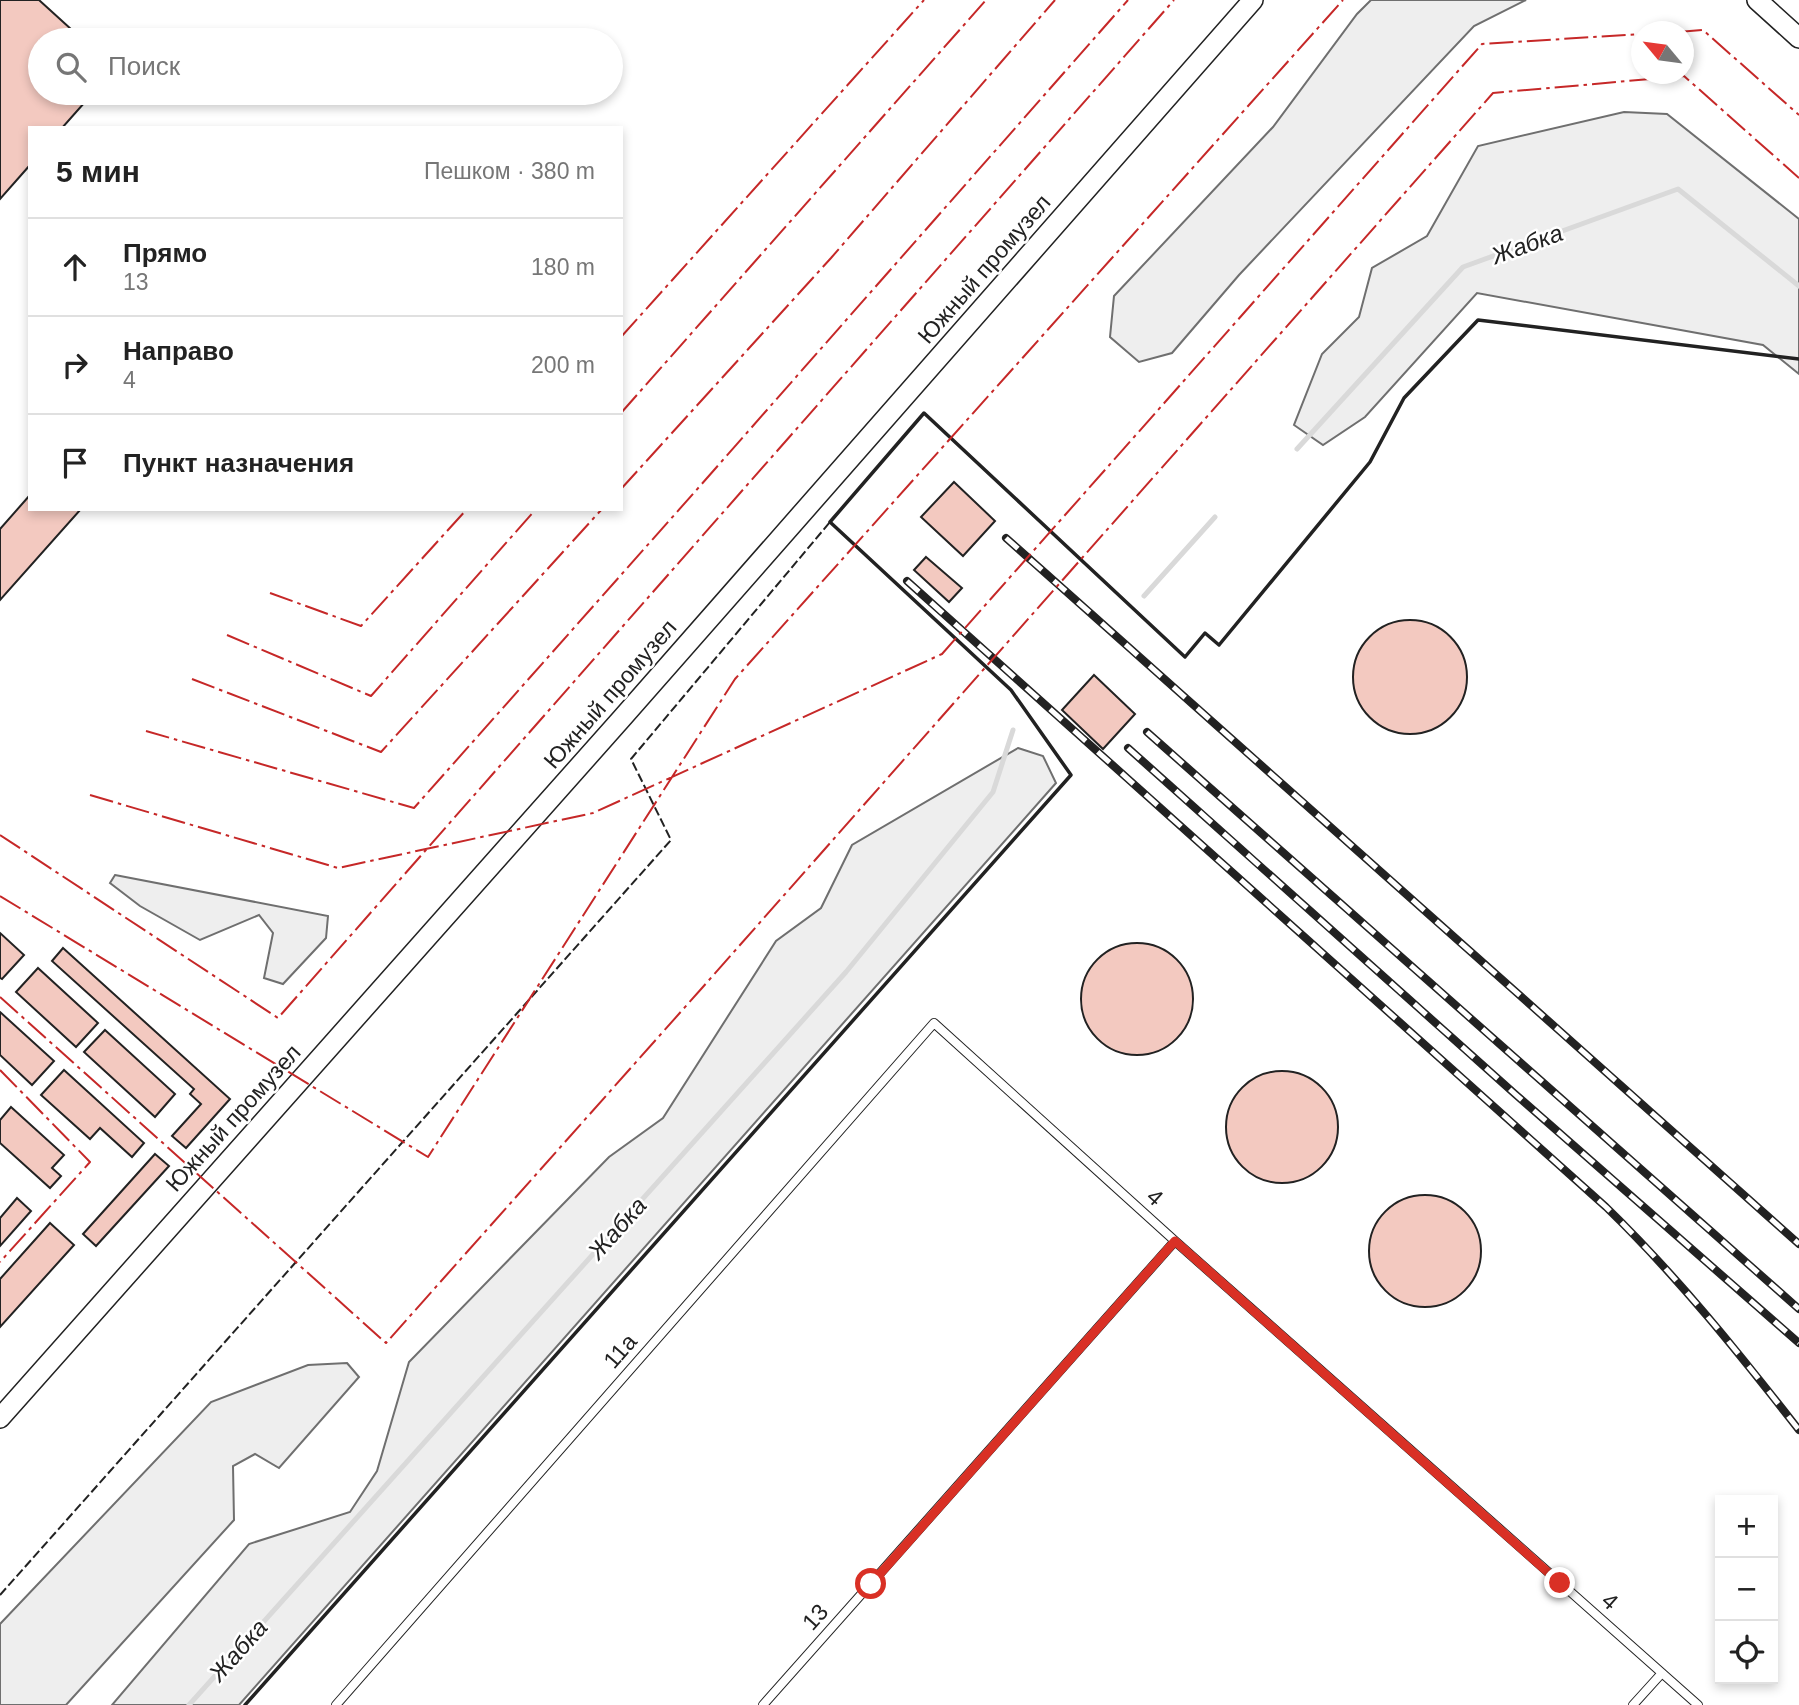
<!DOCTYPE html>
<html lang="ru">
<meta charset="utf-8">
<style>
body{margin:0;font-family:Arial,sans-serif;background:#f2f2f2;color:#222}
.controls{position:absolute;right:21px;bottom:21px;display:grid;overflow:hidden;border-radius:0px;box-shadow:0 4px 10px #0003}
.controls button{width:63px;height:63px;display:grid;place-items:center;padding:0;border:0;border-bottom:2px solid #e0e0e0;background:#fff;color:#222;font:35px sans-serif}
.compass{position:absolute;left:1631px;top:21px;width:63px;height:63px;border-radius:50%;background:#fff;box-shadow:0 4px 10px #0003;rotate:299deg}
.stop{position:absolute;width:21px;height:21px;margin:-16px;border:5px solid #d93025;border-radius:50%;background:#fff}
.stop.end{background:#d93025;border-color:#fff;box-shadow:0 2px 7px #0008}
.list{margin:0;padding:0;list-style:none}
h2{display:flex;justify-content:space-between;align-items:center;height:91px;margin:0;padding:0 28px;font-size:30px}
h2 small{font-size:23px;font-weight:400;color:#767676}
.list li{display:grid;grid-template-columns:46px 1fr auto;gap:21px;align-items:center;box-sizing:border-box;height:98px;padding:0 28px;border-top:2px solid #e0e0e0}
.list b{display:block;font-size:26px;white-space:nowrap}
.list p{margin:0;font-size:23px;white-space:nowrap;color:#767676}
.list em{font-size:23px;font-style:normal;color:#767676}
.icon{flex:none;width:38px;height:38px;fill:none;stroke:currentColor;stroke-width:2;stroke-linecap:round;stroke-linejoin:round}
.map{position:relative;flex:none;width:1799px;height:1705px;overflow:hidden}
.search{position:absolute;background:#fff;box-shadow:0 4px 10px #0003;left:28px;top:28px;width:595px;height:77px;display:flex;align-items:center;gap:18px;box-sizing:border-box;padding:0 24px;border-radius:38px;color:#767676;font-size:26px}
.panel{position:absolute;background:#fff;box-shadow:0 4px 10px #0003;left:28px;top:126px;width:595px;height:385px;border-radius:0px}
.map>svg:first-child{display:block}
</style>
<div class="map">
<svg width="1799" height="1705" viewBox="0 0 1799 1705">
<rect width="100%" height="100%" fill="#fff"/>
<path fill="#eee" stroke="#6f6f6f" stroke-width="2" d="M1371,0H1526L1474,26L1239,275L1172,353L1139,362L1110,337L1114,296L1273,127L1357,14Z
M1624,112L1667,114L1799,219V374L1763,345L1477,293L1365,417L1323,445L1294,425L1322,354L1359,317L1372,268L1427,236L1478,146Z
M1018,748L1043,756L1056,783L239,1705H112L249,1544L350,1512L377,1471L409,1362L609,1157L663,1118L776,941L821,908L852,845Z
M115,875L328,916L326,938L283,984L264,978L273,933L259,915L200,940L140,906L110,883Z
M347,1363L359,1377L279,1468L255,1454L233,1466L234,1520L66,1705H0V1624L211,1402L308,1365Z"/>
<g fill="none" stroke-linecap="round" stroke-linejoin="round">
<path stroke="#d9d9d9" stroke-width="5" d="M1297,449L1463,267L1678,189L1799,286
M1144,596L1215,517
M189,1705L846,972L993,792L1013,730"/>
</g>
<path fill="#f3c9c0" stroke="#222" stroke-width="2" d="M0,0H39L83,40H40V93H93L62,128H30V165L0,199Z
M954,482L995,521L963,556L921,517Z
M30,495V509H81L0,600V529Z
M926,557L962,588L949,602L914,570Z
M1353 677a57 57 0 1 1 114 0a57 57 0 1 1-114 0Z
M1094,675L1135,714L1103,749L1062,710Z
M0,933L24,955L2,979L0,978Z
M1081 999a56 56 0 1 1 112 0a56 56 0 1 1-112 0Z
M63,948L230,1099L186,1148L172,1136L201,1104L190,1094L194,1089L52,961Z
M38,968L98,1023L76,1047L16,992Z
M0,1012L54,1061L32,1085L0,1055Z
M105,1030L175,1094L155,1117L84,1052Z
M64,1070L144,1143L132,1157L100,1128L90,1139L41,1095Z
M1226 1127a56 56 0 1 1 112 0a56 56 0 1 1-112 0Z
M11,1107L64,1155L52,1168L61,1176L50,1188L0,1143V1120Z
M155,1154L169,1166L96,1246L83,1234Z
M1369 1251a56 56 0 1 1 112 0a56 56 0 1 1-112 0Z
M17,1198L31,1211L0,1246V1218Z
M50,1223L74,1245L0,1327V1279Z"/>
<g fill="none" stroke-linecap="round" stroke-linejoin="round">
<g stroke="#222" stroke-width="10">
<path id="service" d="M336,1705L934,1023L1175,1241L1698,1705
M763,1705L1175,1241
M1633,1705L1662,1673"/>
</g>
<g stroke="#222" stroke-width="22">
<path id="tertiary" d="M1757,0L1799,38
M0,1418L623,717L1253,0"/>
</g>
<use href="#service" stroke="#fff" stroke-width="8"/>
<use href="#tertiary" stroke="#fff" stroke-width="19"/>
<g stroke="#222" stroke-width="8">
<path id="rail" d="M1006,538L1799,1244
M907,581L1606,1207C1678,1277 1738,1352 1799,1430
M1147,732L1799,1309
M1128,748L1515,1094L1799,1343"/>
</g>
<use href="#rail" stroke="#fff" stroke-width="5" stroke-dasharray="16" stroke-linecap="butt"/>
<path stroke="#222" stroke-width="2" stroke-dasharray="9 3.5" stroke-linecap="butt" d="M0,1595L671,840L631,759L830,522"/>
<path stroke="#222" stroke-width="3.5" d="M245,1705L1071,775L1011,690L830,522L924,413L1185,657L1205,633L1219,645L1370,462L1404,398L1478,320L1799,359"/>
<path stroke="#c62828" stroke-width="2" stroke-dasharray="24 5 3.5 5" stroke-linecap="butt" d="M1678,32L1703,30L1799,115
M621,337L924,0
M621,413L986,0
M621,489L831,258L1055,0
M270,593L361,626L467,509
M227,635L371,696L536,509
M192,679L381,752L602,509
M146,731L414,808L700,486L1128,0
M90,795L338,868L593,813L942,654L1482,44L1642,34
M0,835L278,1018L1174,0
M0,896L428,1157L735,679L1343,0
M0,997L386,1343L702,988L1493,93L1684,76L1799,178
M0,1070L90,1162L0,1262"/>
</g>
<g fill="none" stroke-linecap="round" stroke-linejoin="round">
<path stroke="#d93025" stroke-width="9" d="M871,1584L1175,1241L1560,1583"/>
</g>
<g text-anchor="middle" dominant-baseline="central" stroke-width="5" stroke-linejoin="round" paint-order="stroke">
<g font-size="23" fill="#222" stroke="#fff">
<text transform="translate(984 269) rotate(-49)">Южный промузел</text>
<text transform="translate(610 694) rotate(-49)">Южный промузел</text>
<text transform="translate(233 1118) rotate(-48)">Южный промузел</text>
<text transform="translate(1155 1197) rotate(42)">4</text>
<text transform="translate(620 1351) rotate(-49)">11a</text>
<text transform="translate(1610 1601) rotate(42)">4</text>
<text transform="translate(815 1617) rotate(-48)">13</text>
</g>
<g font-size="24" font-style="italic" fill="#222" stroke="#fff">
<text transform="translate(1527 244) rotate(-20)">Жабка</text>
<text transform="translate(617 1228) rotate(-48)">Жабка</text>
<text transform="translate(238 1650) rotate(-48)">Жабка</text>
</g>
</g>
</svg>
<div class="controls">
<button>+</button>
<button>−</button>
<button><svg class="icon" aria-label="locate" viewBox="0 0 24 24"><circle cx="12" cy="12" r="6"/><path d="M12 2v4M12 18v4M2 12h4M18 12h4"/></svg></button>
</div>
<svg class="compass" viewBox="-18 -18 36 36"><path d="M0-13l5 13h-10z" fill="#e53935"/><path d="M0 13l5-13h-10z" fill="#767676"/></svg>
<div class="stop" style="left:871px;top:1584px"></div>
<div class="stop end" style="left:1560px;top:1583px"></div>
<div class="search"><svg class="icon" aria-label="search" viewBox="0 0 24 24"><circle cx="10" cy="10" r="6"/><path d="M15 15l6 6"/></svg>Поиск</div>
<section class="panel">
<h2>5 мин<small>Пешком · 380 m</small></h2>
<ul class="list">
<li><svg class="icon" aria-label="ahead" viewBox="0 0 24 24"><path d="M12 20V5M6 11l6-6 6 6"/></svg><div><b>Прямо</b><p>13</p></div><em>180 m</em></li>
<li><svg class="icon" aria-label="right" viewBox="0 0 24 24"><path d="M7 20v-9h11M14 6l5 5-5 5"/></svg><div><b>Направо</b><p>4</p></div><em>200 m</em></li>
<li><svg class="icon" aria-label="arrive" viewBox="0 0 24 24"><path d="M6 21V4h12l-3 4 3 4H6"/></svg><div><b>Пункт назначения</b></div></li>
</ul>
</section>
</div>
